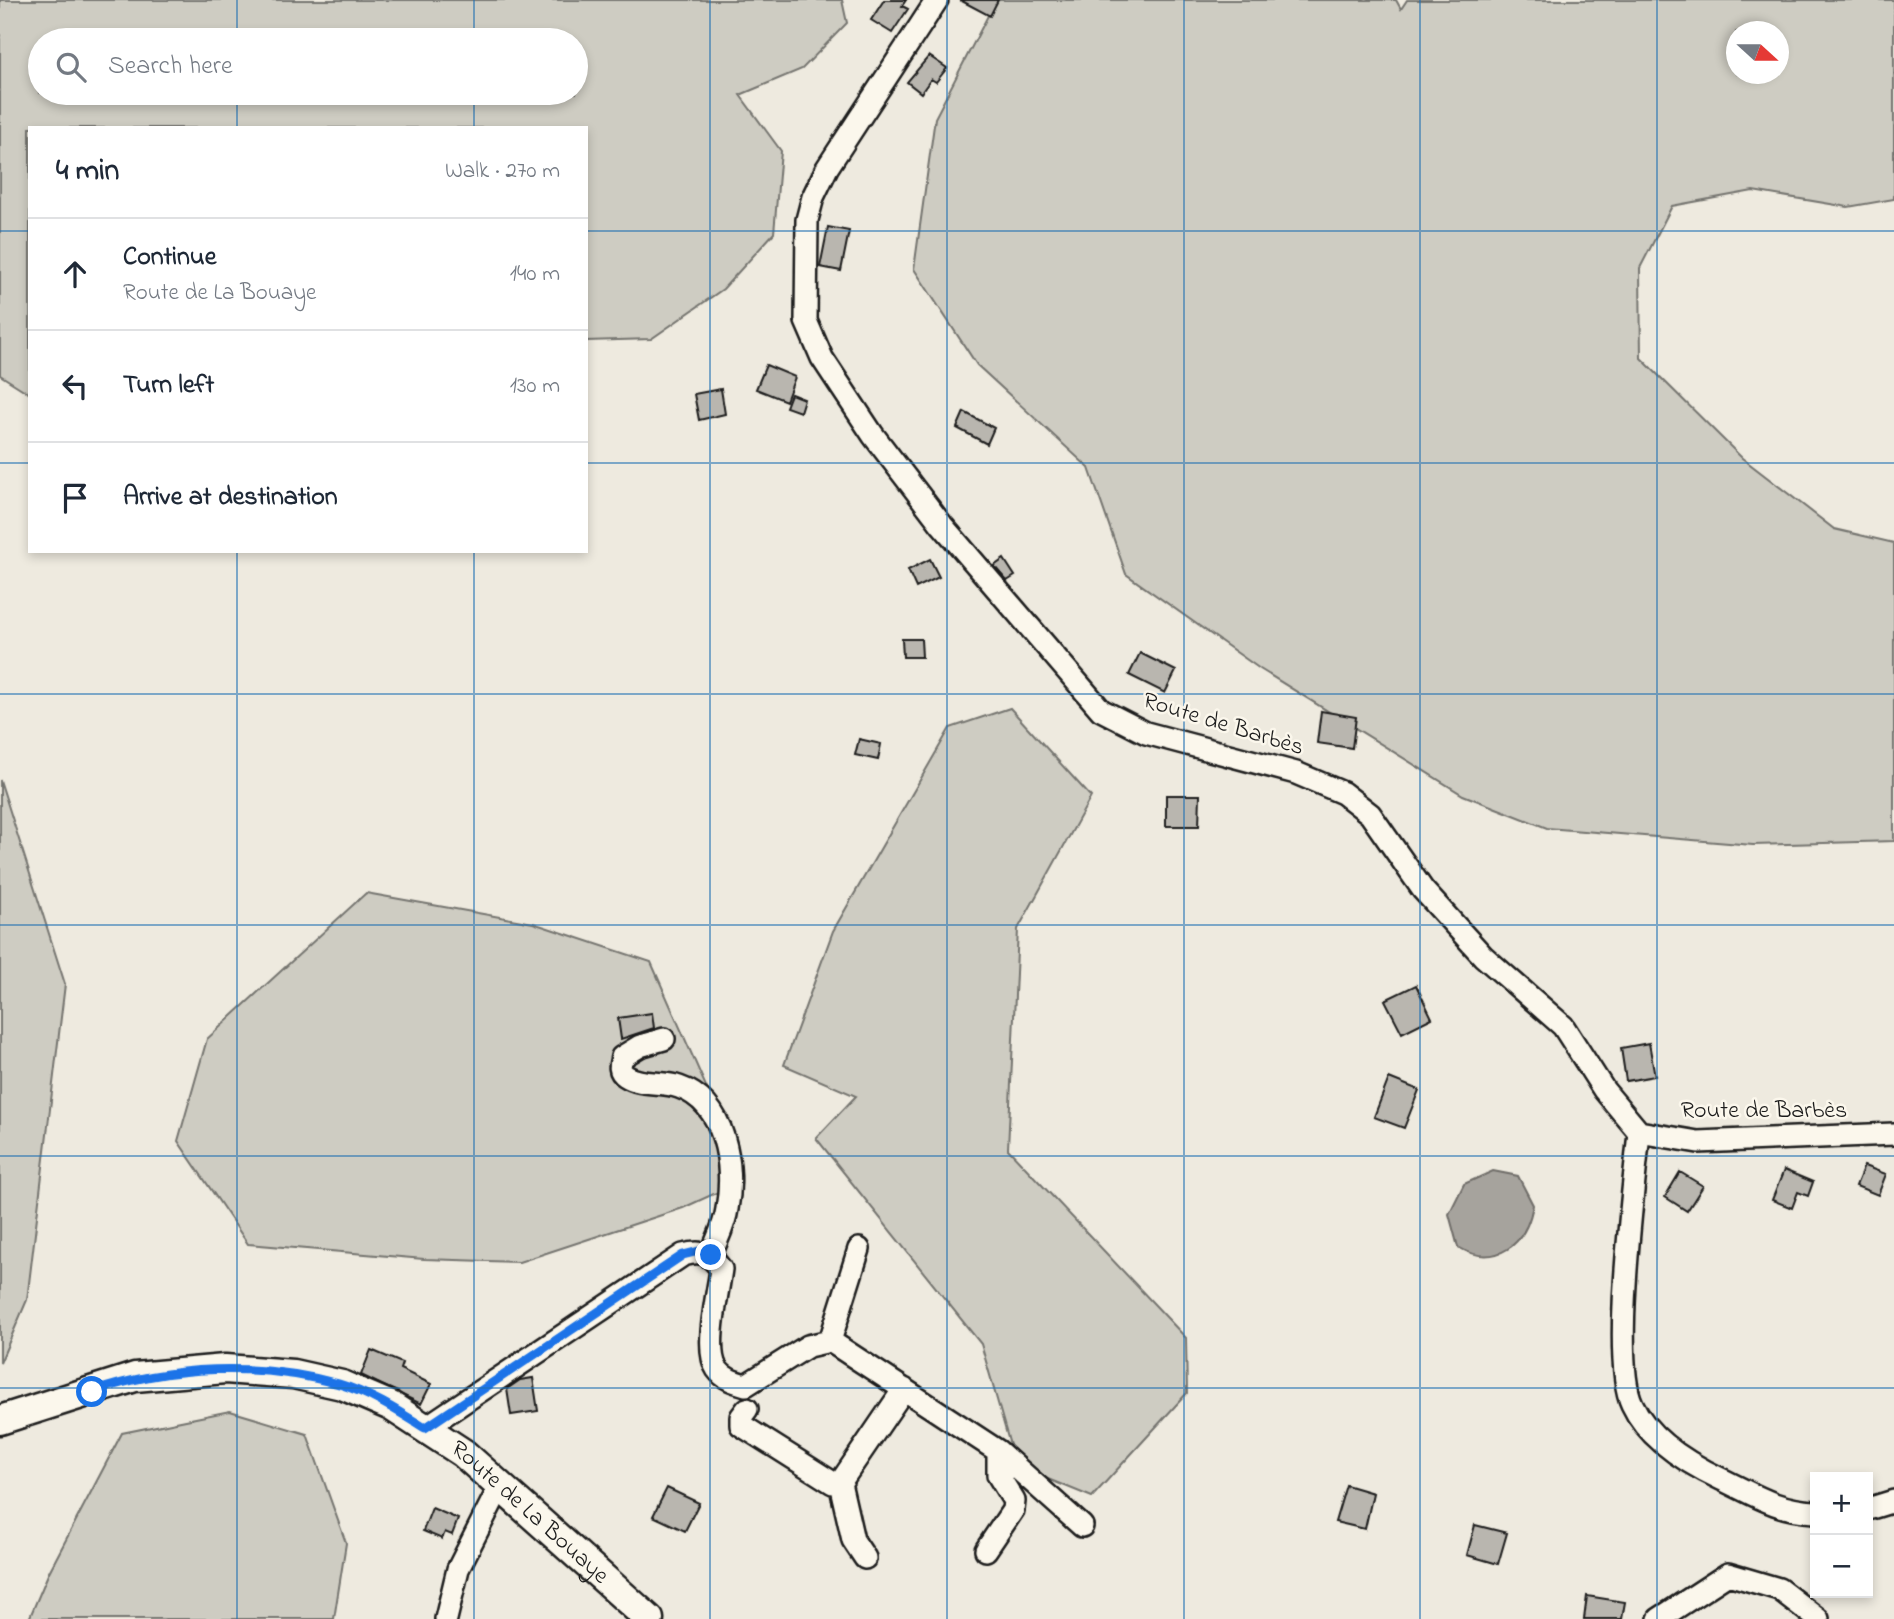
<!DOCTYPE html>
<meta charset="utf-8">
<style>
body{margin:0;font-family:"Indie Flower",sans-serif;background:#f2f2f3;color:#1f2937}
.controls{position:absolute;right:21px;bottom:21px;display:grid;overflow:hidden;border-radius:0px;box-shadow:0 4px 10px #0003}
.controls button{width:63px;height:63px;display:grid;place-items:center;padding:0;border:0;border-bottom:2px solid #e0e1e3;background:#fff;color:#1f2937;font:35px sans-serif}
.compass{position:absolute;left:1726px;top:21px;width:63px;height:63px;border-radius:50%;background:#fff;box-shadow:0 4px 10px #0003;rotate:111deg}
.stop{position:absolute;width:21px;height:21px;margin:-16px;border:5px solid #1a73e8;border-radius:50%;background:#fff}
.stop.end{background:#1a73e8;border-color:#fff;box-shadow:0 2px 7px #0008}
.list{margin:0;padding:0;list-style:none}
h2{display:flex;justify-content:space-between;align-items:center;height:91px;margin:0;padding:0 28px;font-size:30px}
h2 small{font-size:23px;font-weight:400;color:#747a83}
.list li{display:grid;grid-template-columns:46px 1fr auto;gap:21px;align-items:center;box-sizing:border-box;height:112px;padding:0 28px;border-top:2px solid #e0e1e3}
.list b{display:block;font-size:26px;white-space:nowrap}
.list p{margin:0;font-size:23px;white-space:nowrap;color:#747a83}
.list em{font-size:23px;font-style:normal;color:#747a83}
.icon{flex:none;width:38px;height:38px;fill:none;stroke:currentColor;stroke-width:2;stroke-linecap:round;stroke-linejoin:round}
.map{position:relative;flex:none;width:1894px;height:1619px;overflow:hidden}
.search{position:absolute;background:#fff;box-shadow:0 4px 10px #0003;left:28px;top:28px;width:560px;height:77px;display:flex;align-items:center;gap:18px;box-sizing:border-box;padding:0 24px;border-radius:38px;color:#747a83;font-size:26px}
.panel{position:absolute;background:#fff;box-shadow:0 4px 10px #0003;left:28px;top:126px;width:560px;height:427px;border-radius:0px}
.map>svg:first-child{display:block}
</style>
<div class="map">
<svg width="1894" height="1619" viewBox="0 0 1894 1619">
<rect width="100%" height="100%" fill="#eeeadf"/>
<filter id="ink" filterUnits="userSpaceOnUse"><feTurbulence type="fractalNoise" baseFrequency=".0143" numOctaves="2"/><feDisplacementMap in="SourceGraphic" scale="14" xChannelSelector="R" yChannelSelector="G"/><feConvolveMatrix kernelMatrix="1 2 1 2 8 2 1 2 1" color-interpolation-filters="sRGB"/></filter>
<g filter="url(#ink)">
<path fill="#ceccc2" stroke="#75746f" stroke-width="2" fill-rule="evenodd" d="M0,0H842L847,23L802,69L740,95L781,151L774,233L723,289L651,339L586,341V128H30V394L0,375ZM40,40H576V93H40Z
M996,0H1396L1401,9L1407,0H1894V199L1848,207L1753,191L1672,206L1640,268L1641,358L1742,458L1834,529L1894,543V841L1753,845L1547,828L1463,795L1260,669L1126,574L1089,468L977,365L914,269L935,118ZM1736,32H1778V74H1736Z
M1010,708L1091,797L1018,929L1008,1149L1186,1338L1187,1393L1092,1497L1016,1466L981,1344L816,1138L856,1096L784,1065L833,931L950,728Z
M0,780L65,984L27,1300L0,1363Z
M366,893L533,923L651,962L708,1091L727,1188L683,1208L519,1262L424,1259L248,1244L178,1141L207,1039Z
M230,1411L307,1434L346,1543L334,1619H29L49,1572L122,1433Z"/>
<path fill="#a6a39d" stroke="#6f6d69" stroke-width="2" d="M1493,1171L1518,1176L1533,1205C1526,1245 1496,1269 1458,1247L1449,1214L1464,1184Z"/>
<path fill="#b9b6af" stroke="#1c1c1c" stroke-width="2" d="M884,0H906L902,6L908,9L892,33L871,20Z
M960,0H998L990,16Z
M929,56L947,68L936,82L931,79L921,93L907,82Z
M828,227L849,231L841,271L820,267Z
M766,365L795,377L786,401L756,389Z
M721,389L725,414L699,420L694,394Z
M791,394L804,399L800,412L786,407Z
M964,412L994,428L987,444L957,428Z
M930,559L939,577L916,588L908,570Z
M1004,559L1015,576L1007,581L994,566Z
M902,639H921L922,657H903Z
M1140,653L1176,671L1165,693L1129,675Z
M1321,711L1356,717L1352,748L1317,743Z
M859,739L881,744L878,760L855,755Z
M1166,795H1200L1199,826H1166Z
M1416,985L1432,1018L1402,1033L1385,1000Z
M652,1013L654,1028L621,1039L618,1018Z
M1649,1043L1655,1076L1626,1081L1621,1048Z
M1389,1078L1419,1090L1404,1128L1374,1117Z
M1864,1166L1886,1174L1878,1195L1856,1186Z
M1784,1170L1813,1182L1808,1196L1798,1192L1792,1208L1772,1200Z
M1680,1172L1703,1186L1687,1211L1665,1197Z
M371,1350L402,1363L400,1369L431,1384L421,1404L361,1375Z
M533,1378L538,1411L511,1415L507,1389L520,1380Z
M1346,1485L1373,1493L1365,1529L1335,1522Z
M667,1488L699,1503L685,1531L653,1516Z
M432,1508L458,1519L452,1535L445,1532L442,1539L423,1531Z
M1475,1525L1507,1533L1498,1564L1467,1555Z
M1587,1596L1625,1602L1622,1619H1584Z"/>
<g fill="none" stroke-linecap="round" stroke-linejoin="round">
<g stroke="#1c1c1c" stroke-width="26">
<path id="minor" d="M937,0L827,168L813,197L807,220L806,321L822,358L873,435L942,525L1101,710L1146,733L1296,773L1343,793L1370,814L1423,890L1483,956L1563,1026L1604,1090L1639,1132L1698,1142L1894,1134
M664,1039L640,1046L622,1057C620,1065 618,1071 626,1076C641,1086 662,1081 679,1087C726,1103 735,1167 727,1209C725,1225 716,1241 711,1255
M1639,1132C1634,1188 1611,1360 1632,1404C1648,1439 1687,1463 1721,1479C1755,1495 1776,1510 1815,1512
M830,1341L859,1249
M747,1409L741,1417V1425L833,1483H840L904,1389
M425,1428L683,1255C702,1250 709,1253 721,1269C718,1293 704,1350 717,1369C724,1379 735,1382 746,1385L808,1346L830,1341L998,1451L1082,1526
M840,1483L853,1540L865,1558
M1868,1509L1894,1501
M986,1550L1013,1510L1014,1501L998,1475V1451
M446,1619L458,1569L500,1486
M1659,1619L1728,1574L1779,1589L1818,1619"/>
</g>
<g stroke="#1c1c1c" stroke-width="33">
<g id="secondary">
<path id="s1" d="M0,1420L135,1377L225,1369L293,1374L342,1385L391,1406L463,1453L649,1619"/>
</g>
</g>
<use href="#minor" stroke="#fbf7ec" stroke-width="21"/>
<use href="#secondary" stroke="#fbf7ec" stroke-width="28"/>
</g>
</g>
<g fill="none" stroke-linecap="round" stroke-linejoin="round" filter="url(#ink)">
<path stroke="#1a73e8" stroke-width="9" d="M92,1392C170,1365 259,1362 339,1384C370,1393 398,1411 425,1428L683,1255L699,1251L711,1255"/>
</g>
<path fill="none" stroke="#1f6fb2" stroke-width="2" stroke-opacity="0.55" d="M237,0V40M474,0V40M710,0V1619M947,0V1619M1184,0V1619M1420,0V1619M1657,0V1619M237,93V128M474,93V128M0,231H30M586,231H1894M0,463H30M586,463H1894M237,551V1619M474,551V1619M0,694H1894M0,925H1894M0,1156H1894M0,1388H1894"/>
<g text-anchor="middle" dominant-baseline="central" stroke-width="5" stroke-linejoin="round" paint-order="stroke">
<g font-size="24" fill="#1c1c1c" stroke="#fbf7ec">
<text transform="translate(1223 725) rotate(17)">Route de Barbès</text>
<text x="1764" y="1111">Route de Barbès</text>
<text stroke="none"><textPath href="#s1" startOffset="579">Route de La Bouaye</textPath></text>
</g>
</g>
</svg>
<div class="controls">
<button>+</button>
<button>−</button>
</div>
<svg class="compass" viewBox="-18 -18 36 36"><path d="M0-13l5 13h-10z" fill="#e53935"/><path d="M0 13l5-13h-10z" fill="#747a83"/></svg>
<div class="stop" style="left:92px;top:1392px"></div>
<div class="stop end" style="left:711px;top:1255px"></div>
<div class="search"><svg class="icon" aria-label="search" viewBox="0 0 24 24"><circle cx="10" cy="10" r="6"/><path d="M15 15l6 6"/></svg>Search here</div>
<section class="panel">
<h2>4 min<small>Walk · 270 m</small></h2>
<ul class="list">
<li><svg class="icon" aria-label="ahead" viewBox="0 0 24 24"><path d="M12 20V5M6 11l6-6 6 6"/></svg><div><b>Continue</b><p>Route de La Bouaye</p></div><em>140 m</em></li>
<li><svg class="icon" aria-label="left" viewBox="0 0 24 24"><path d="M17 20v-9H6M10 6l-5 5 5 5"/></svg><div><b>Turn left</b></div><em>130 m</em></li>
<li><svg class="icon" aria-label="arrive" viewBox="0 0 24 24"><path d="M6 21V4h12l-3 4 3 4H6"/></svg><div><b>Arrive at destination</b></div></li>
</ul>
</section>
</div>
